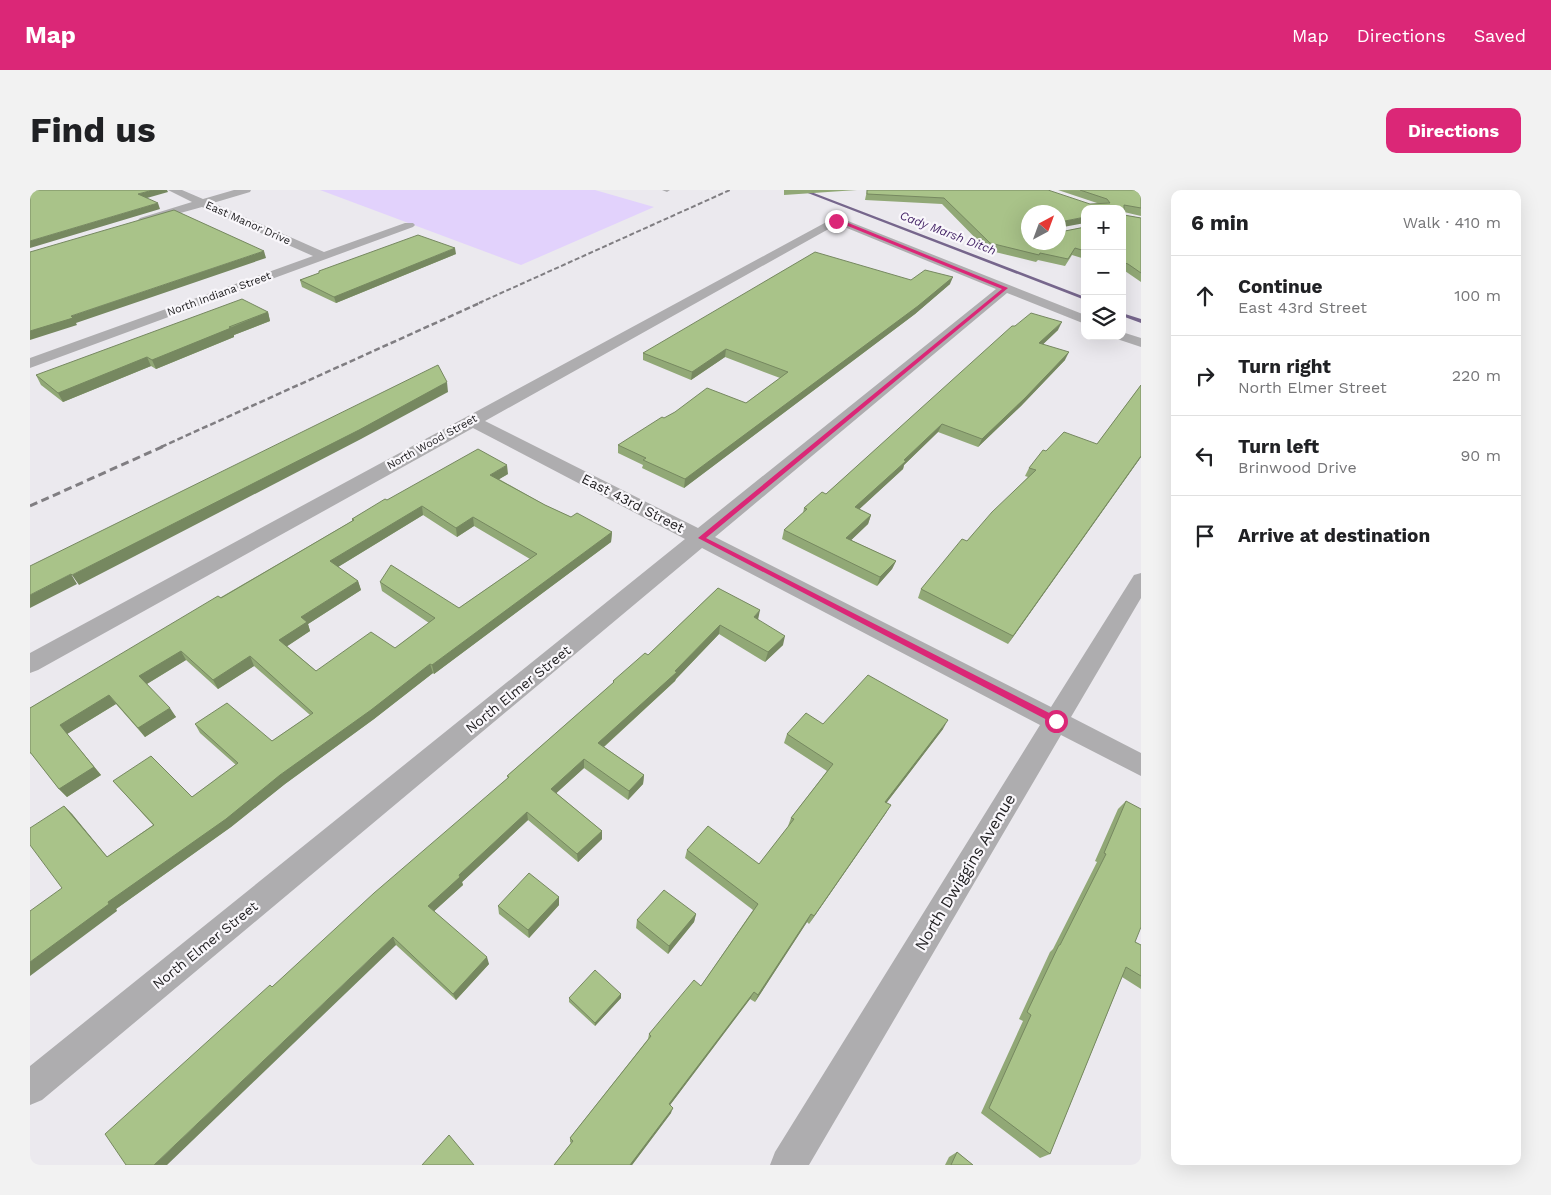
<!DOCTYPE html>
<meta charset="utf-8">
<style>
body{margin:0;font-family:"Work Sans",sans-serif;background:#f2f2f2;color:#202124}
.controls{position:absolute;right:15px;top:15px;display:grid;overflow:hidden;border-radius:10px;box-shadow:0 5px 20px #0002}
.controls button{width:45px;height:45px;display:grid;place-items:center;padding:0;border:0;border-bottom:1px solid #e0e0e0;background:#fff;color:#202124;font:25px sans-serif}
.compass{position:absolute;left:991px;top:15px;width:45px;height:45px;border-radius:50%;background:#fff;box-shadow:0 5px 20px #0002;rotate:41deg}
.stop{position:absolute;width:15px;height:15px;margin:-11px;border:4px solid #db2777;border-radius:50%;background:#fff}
.stop.end{background:#db2777;border-color:#fff;box-shadow:0 1px 5px #0008}
.list{margin:0;padding:0;list-style:none}
h2{display:flex;justify-content:space-between;align-items:center;height:65px;margin:0;padding:0 20px;font-size:21px}
h2 small{font-size:16px;font-weight:400;color:#757577}
.list li{display:grid;grid-template-columns:32px 1fr auto;gap:15px;align-items:center;box-sizing:border-box;height:80px;padding:0 20px;border-top:1px solid #e0e0e0}
.list b{display:block;font-size:19px;white-space:nowrap}
.list p{margin:0;font-size:16px;white-space:nowrap;color:#757577}
.list em{font-size:16px;font-style:normal;color:#757577}
.icon{flex:none;width:28px;height:28px;fill:none;stroke:currentColor;stroke-width:2;stroke-linecap:round;stroke-linejoin:round}
.map{position:relative;flex:none;width:1111px;height:975px;overflow:hidden;border-radius:10px}
header{display:flex;align-items:center;gap:30px;box-sizing:border-box;height:70px;padding:0 25px;background:#db2777;color:#fff}
header strong{font-size:24px}
nav{display:flex;gap:28px;margin-inline-start:auto;font-size:18px}
.intro{display:flex;align-items:center;justify-content:space-between;box-sizing:border-box;height:120px;padding:0 30px}
h1{margin:0;font-size:35px}
.button{padding:12px 22px;border-radius:10px;background:#db2777;color:#fff;font-size:18px;font-weight:700}
main{display:flex;gap:30px;padding:0 30px}
aside{flex:1;background:#fff;border-radius:10px;box-shadow:0 5px 20px #0002}
.map>svg:first-child{display:block}
</style>
<header>
<strong>Map</strong>
<nav><a>Map</a><a>Directions</a><a>Saved</a></nav>
</header>
<div class="intro"><h1>Find us</h1><a class="button">Directions</a></div>
<main>
<div class="map">
<svg width="1111" height="975" viewBox="0 0 1111 975">
<rect width="100%" height="100%" fill="#ebe9ee"/>
<path fill="#e2d2fc" d="M290,0H565L624,17L491,75Z"/>
<g fill="none" stroke-linecap="round" stroke-linejoin="round">
<path fill="#76668c" fill-rule="evenodd" d="M770,0H776L1055,107V110Z
M1092,123L1111,129V133L1092,126Z"/>
<path fill="#aeadaf" fill-rule="evenodd" d="M632,0H640L637,2Z"/>
<path fill="#aeadaf" fill-rule="evenodd" d="M138,0H152L173,9L204,0H221L220,2L183,13L294,62L375,33H383L385,35L383,37L0,178V168L283,66L172,17L118,32H110L108,30L110,28L162,12Z
M802,29L818,31L1055,125V134L977,103L685,347L1021,517L1104,385L1111,383V408L1041,527L1111,563V586L1031,545L779,975H740L745,962L1010,535L672,358L12,910L0,915V876L655,349L443,238L8,480L0,483V463ZM804,36H812L966,99L668,338L455,231Z
M1092,142L1111,148V157L1087,149L1085,146H1092Z"/>
<path stroke="#807e82" stroke-width="2" stroke-dasharray="5 2.5" stroke-linecap="butt" d="M449,113L700,0"/>
<path stroke="#807e82" stroke-width="2.5" stroke-dasharray="6 3" stroke-linecap="butt" d="M131,257L452,112"/>
<path stroke="#807e82" stroke-width="3" stroke-dasharray="8 4.5" stroke-linecap="butt" d="M0,316L134,256"/>
</g>
<path fill="#91a876" fill-rule="evenodd" d="M754,0H827L754,5Z
M837,0L1060,14H1070L1028,0H1111V26L1094,22V25L1111,28V92L1095,81L1092,80V19H1055L1030,38V42L1055,37V69L1042,65L1035,76L1008,70L1006,72L957,60L912,14L835,10Z
M426,64L306,113L272,97L270,90L289,83Z
M881,90L920,94L885,124L654,298L612,278L613,275L588,263V255L716,213L750,188L695,167L661,190L613,170V163Z
M238,122L240,131L204,145V147L126,179L121,176L33,212L11,195L6,185Z
M985,136L1028,140L1013,154L1035,170L991,216L948,257L908,242L874,275L873,279L829,319L841,325L838,334L821,350L866,371L862,379L847,396L752,349L754,340L773,323L774,318L796,304Z
M1111,195V267L978,454L888,408L891,399L998,287L995,286L999,278L1016,261L1067,254Z
M478,284L469,289L515,315L541,327L582,342L581,352L404,484L403,483L344,529L255,594L201,637L86,719L87,721L32,698L34,616L42,624L77,667L123,635L83,591L162,607L206,575L170,543L165,534L242,551L280,525L224,476L188,499L156,470L117,494L146,527L115,547L86,514L37,544L71,585L37,607L29,599L1,563L0,564V518L322,331V329L357,310ZM393,325L427,347L444,336L500,369L429,418L350,392L352,401L399,433L365,458L286,481L257,456L280,441L278,434L331,400L328,391L308,377Z
M688,398L728,430L753,455L735,472L689,444L646,489L645,491L574,557L614,585L613,594L598,610L554,578L526,603L572,641V649L548,672L498,630L432,692L433,695L404,721L459,774L426,810L366,755L242,797L478,588L477,586L583,493V491L618,465Z
M793,534L913,539L857,612L856,623L779,734L777,732L725,812L720,809L640,915L641,923L602,975H524L541,953L540,952V948L618,849L619,844L671,796L723,720L655,668L657,660L729,674L758,637V636L761,628L797,581L754,553L757,544Z
M1096,611L1105,752L1111,755V799L1092,787L1020,964L1010,968L951,923L993,831L989,829L1020,762L1023,759L1067,672L1065,671L1088,619Z
M529,707V715L499,748L469,724L468,716Z
M666,724L664,732L638,764L606,738L607,730Z
M591,804V808L565,836L539,812V808Z
M927,962L943,975H915L919,967Z"/>
<path fill="#768860" d="M123,0H137L138,2L110,10L108,4Z
M128,13L130,19L0,58V51Z
M1055,27V33L1028,38L1030,32Z
M425,58L426,64L306,113L304,107Z
M234,61L236,68L46,133L47,135L0,150V141L41,126Z
M923,87L920,94L885,124L654,298L655,289Z
M238,122L240,131L204,145V147L126,179L122,170Z
M1032,132L1028,140L1006,161L1009,153Z
M696,159L695,167L661,190L662,182Z
M1039,162L1035,170L991,216L948,257L952,249Z
M117,167L121,176L33,212L28,203Z
M417,192L418,202L331,249L49,395L42,385Z
M912,234L908,242L874,275L873,279L822,326L825,317Z
M1111,266V267L978,454L983,446Z
M477,275L478,284L461,294L460,285Z
M392,316L393,325L303,380L300,371Z
M841,325L838,334L814,357L816,348Z
M443,327L444,336L427,347L426,338Z
M582,342L581,352L404,484L402,475Z
M866,371L862,379L847,396L850,387Z
M41,384L47,394L0,418V405Z
M328,391L331,400L278,434L280,441L253,459L249,450L271,427Z
M730,420L728,430L724,427Z
M690,435L689,444L646,489L645,491L568,562V553L645,481Z
M755,446L753,455L735,472L738,462Z
M151,461L156,470L115,495L109,486Z
M220,466L224,476L188,499L183,490Z
M400,474L403,483L344,529L255,594L201,637L86,719L87,721L0,786V772L78,712L250,585Z
M79,505L86,514L37,544L71,585L37,607L29,599L30,535Z
M140,518L146,527L115,547L108,538Z
M918,530L913,539L851,620L855,612Z
M554,569V578L521,608V599Z
M614,585L613,594L598,610L599,601Z
M861,615L856,623L779,734L784,726Z
M34,616L42,624L84,675L77,667Z
M497,622L498,630L432,692L433,695L401,724L398,716L429,685Z
M572,641V649L548,672L547,664Z
M529,707V715L499,748L498,740Z
M666,724L664,732L638,764L639,756Z
M781,724L777,732L725,812L728,805Z
M363,747L366,755L137,975H124Z
M457,767L459,774L426,810L423,804Z
M724,802L720,809L637,919L639,914Z
M591,804V808L565,836V833Z
M643,918L641,923L602,975H600Z"/>
<path fill="#a9c389" stroke="#768860" fill-rule="evenodd" d="M0,0H123L108,4L128,13L0,51Z
M837,0H1018L1060,14L1080,13L1077,9L1050,0H1111V18L1094,15V25L1111,28V83L1098,74L1092,72V19H1055V27L1030,32V42L1055,37V61L1045,58L1038,69L1010,63L1009,65L960,53L914,8L837,4ZM998,22H1028V52H998Z
M144,20L234,61L41,126L43,128L0,141V62Z
M388,45L425,58L304,107L270,90L289,83V81Z
M785,62L881,90L895,80L923,87L888,116L655,289L613,270L616,268L588,255L632,227L634,228L645,222L677,198L716,213L758,182L696,159L662,182L613,163Z
M212,109L238,122L199,137L201,138L122,170L117,167L28,203L6,185Z
M1001,123L1032,132L1009,153L1039,162L995,208L952,249L912,234L874,270L876,271L825,317L841,325L816,348L866,371L850,387L754,340L777,319L774,318L792,302L796,304L982,136H985Z
M408,175L417,192L329,240L42,385L41,384L0,405V376Z
M1111,195V266L983,446L891,399L932,349L937,351L962,322L1006,280L999,278L1013,260L1016,261L1034,242L1067,254Z
M448,259L477,275L460,285L515,315L541,327L547,323L582,342L402,475L400,474L341,520L250,585L196,629L78,712L79,714L0,772V721L32,698L0,655V638L34,616L77,667L124,635L83,591L121,566L162,607L208,573L165,534L197,513L242,551L283,523L220,466L183,490L151,461L109,486L140,518L108,538L79,505L30,535L64,577L29,599L0,562V518L188,406L191,408L324,330L322,329L355,309L357,310ZM392,316L426,338L443,327L507,364L429,418L361,375L350,392L405,428L365,458L341,442L286,481L249,450L277,432L271,427L328,391L300,371Z
M688,398L730,420L724,427L755,446L738,462L690,435L645,481L647,482L568,553L614,585L599,601L554,569L521,599L572,641L547,664L497,622L429,685L430,687L398,716L457,767L423,804L363,747L124,975H96L75,944L240,795L242,797L344,703L479,587L477,586L584,492L583,491L615,463L618,465Z
M838,485L918,530L855,612L861,615L784,726L781,724L728,805L724,802L639,914L643,918L600,975H524L543,951L540,948L621,846L619,844L664,790L671,796L728,714L657,660L678,636L729,674L764,629L761,628L803,574L757,544L776,523L793,534Z
M1096,611L1111,619V737L1105,752L1111,755V786L1096,777L1020,964L959,918L1001,825L997,822L1029,755H1030L1076,664L1074,663Z
M499,683L529,707L498,740L468,716Z
M634,700L666,724L639,756L607,730Z
M565,780L591,804L565,833L539,808Z
M419,945L444,975H392Z
M927,962L943,975H921Z"/>
<path fill="#db2777" d="M806,30L816,32L978,98L676,348L1029,528V533H1023L668,348L972,99L813,34L804,32Z"/>
<g text-anchor="middle" dominant-baseline="central" stroke-width="4.5" stroke-linejoin="round" paint-order="stroke">
<g font-size="11" fill="#222123" stroke="#f9f7fb">
<text transform="translate(218 33) rotate(24)">East Manor Drive</text>
<text transform="translate(189 104) rotate(-20)">North Indiana Street</text>
<text transform="translate(402 252) rotate(-29)">North Wood Street</text>
</g>
<g font-size="12" font-style="italic" fill="#462668" stroke="#f9f7fb">
<text transform="translate(918 43) rotate(21)">Cady Marsh Ditch</text>
</g>
<g font-size="14" fill="#222123" stroke="#f9f7fb">
<text transform="translate(603 313) rotate(27)">East 43rd Street</text>
<text transform="translate(488 499) rotate(-39)">North Elmer Street</text>
<text transform="translate(175 755) rotate(-39)">North Elmer Street</text>
</g>
<g font-size="16" fill="#222123" stroke="#f9f7fb">
<text transform="translate(935 682) rotate(-59)">North Dwiggins Avenue</text>
</g>
</g>
</svg>
<div class="controls">
<button>+</button>
<button>−</button>
<button><svg class="icon" aria-label="layers" viewBox="0 0 24 24"><path d="M12 4l9 5-9 5-9-5zM3 14l9 5 9-5"/></svg></button>
</div>
<svg class="compass" viewBox="-18 -18 36 36"><path d="M0-13l5 13h-10z" fill="#e53935"/><path d="M0 13l5-13h-10z" fill="#757577"/></svg>
<div class="stop" style="left:1026px;top:531px"></div>
<div class="stop end" style="left:806px;top:31px"></div>
</div>
<aside>
<h2>6 min<small>Walk · 410 m</small></h2>
<ul class="list">
<li><svg class="icon" aria-label="ahead" viewBox="0 0 24 24"><path d="M12 20V5M6 11l6-6 6 6"/></svg><div><b>Continue</b><p>East 43rd Street</p></div><em>100 m</em></li>
<li><svg class="icon" aria-label="right" viewBox="0 0 24 24"><path d="M7 20v-9h11M14 6l5 5-5 5"/></svg><div><b>Turn right</b><p>North Elmer Street</p></div><em>220 m</em></li>
<li><svg class="icon" aria-label="left" viewBox="0 0 24 24"><path d="M17 20v-9H6M10 6l-5 5 5 5"/></svg><div><b>Turn left</b><p>Brinwood Drive</p></div><em>90 m</em></li>
<li><svg class="icon" aria-label="arrive" viewBox="0 0 24 24"><path d="M6 21V4h12l-3 4 3 4H6"/></svg><div><b>Arrive at destination</b></div></li>
</ul>
</aside>
</main>
